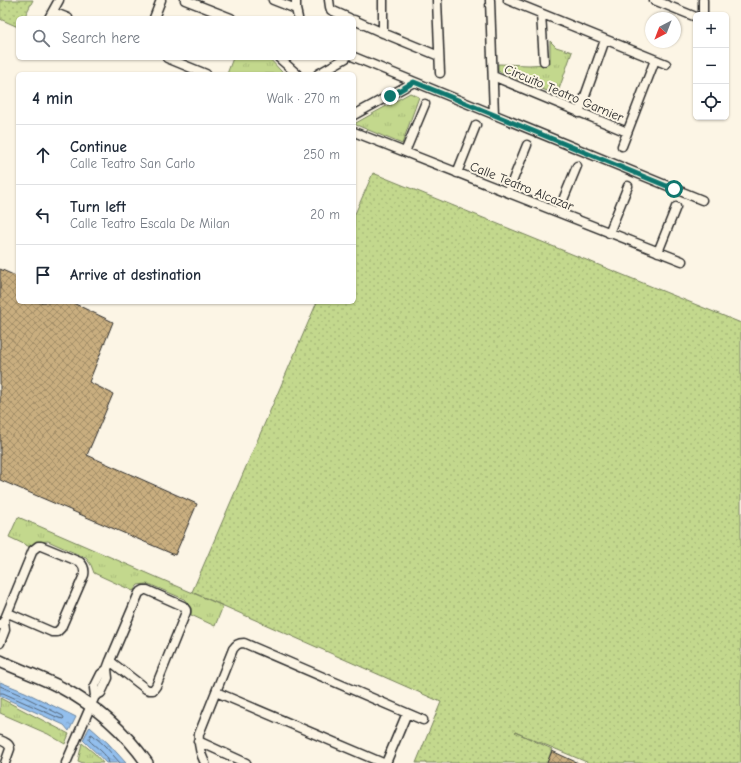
<!DOCTYPE html>
<meta charset="utf-8">
<style>
body{margin:0;font-family:"Comic Neue",sans-serif;background:#f2f2f3;color:#1f2937}
.controls{position:absolute;right:12px;top:12px;display:grid;overflow:hidden;border-radius:6px;box-shadow:0 1px 3px #0004}
.controls button{width:36px;height:36px;display:grid;place-items:center;padding:0;border:0;border-bottom:1px solid #e0e1e3;background:#fff;color:#1f2937;font:20px sans-serif}
.compass{position:absolute;left:645px;top:12px;width:36px;height:36px;border-radius:50%;background:#fff;box-shadow:0 1px 3px #0004;rotate:222deg}
.stop{position:absolute;width:12px;height:12px;margin:-9px;border:3px solid #0f766e;border-radius:50%;background:#fff}
.stop.end{background:#0f766e;border-color:#fff;box-shadow:0 1px 4px #0008}
.list{margin:0;padding:0;list-style:none}
h2{display:flex;justify-content:space-between;align-items:center;height:52px;margin:0;padding:0 16px;font-size:17px}
h2 small{font-size:13px;font-weight:400;color:#747a83}
.list li{display:grid;grid-template-columns:26px 1fr auto;gap:12px;align-items:center;box-sizing:border-box;height:60px;padding:0 16px;border-top:1px solid #e0e1e3}
.list b{display:block;font-size:15px;white-space:nowrap}
.list p{margin:0;font-size:13px;white-space:nowrap;color:#747a83}
.list em{font-size:13px;font-style:normal;color:#747a83}
.icon{flex:none;width:22px;height:22px;fill:none;stroke:currentColor;stroke-width:2;stroke-linecap:round;stroke-linejoin:round}
.map{position:relative;flex:none;width:741px;height:763px;overflow:hidden}
.search{position:absolute;background:#fff;box-shadow:0 1px 3px #0004;left:16px;top:16px;width:340px;height:44px;display:flex;align-items:center;gap:10px;box-sizing:border-box;padding:0 14px;border-radius:6px;color:#747a83;font-size:15px}
.panel{position:absolute;background:#fff;box-shadow:0 1px 3px #0004;left:16px;top:72px;width:340px;height:232px;border-radius:6px}
.map>svg:first-child{display:block}
</style>
<div class="map">
<svg width="741" height="763" viewBox="0 0 741 763">
<defs>
<pattern id="grass-dots" width="8" height="8" patternUnits="userSpaceOnUse"><rect width="8" height="8" fill="#c3d88d"/><path d="M2 2h.1M6 6h.1" fill="none" stroke="#a8ba7a" stroke-width="1.8" stroke-linecap="round"/></pattern>
<pattern id="park-tufts" width="24" height="20" patternUnits="userSpaceOnUse"><rect width="24" height="20" fill="#c3d88d"/><path d="M3 7l-1-3M5 7V3M7 7l1-3M15 17l-1-3M17 17v-4M19 17l1-3" fill="none" stroke="#a8ba7a"/></pattern>
<pattern id="water-ripples" width="26" height="14" patternUnits="userSpaceOnUse"><rect width="26" height="14" fill="#93bfed"/><path d="M2 4q2-2 4 0t4 0M15 11q2-2 4 0t4 0" fill="none" stroke="#7fa4cb"/></pattern>
<pattern id="building-cross-hatch" width="8" height="8" patternUnits="userSpaceOnUse"><rect width="8" height="8" fill="#c9ae7f"/><path d="M0 0l8 8M0 8l8-8" fill="none" stroke="#a38e68"/></pattern>
</defs>
<rect width="100%" height="100%" fill="#fcf5e5"/>
<filter id="ink" filterUnits="userSpaceOnUse"><feTurbulence type="fractalNoise" baseFrequency=".025" numOctaves="2"/><feDisplacementMap in="SourceGraphic" scale="8" xChannelSelector="R" yChannelSelector="G"/><feConvolveMatrix kernelMatrix="1 2 1 2 8 2 1 2 1" color-interpolation-filters="sRGB"/></filter>
<g filter="url(#ink)">
<path fill="url(#grass-dots)" stroke="#77825c" d="M0,0H33L24,18H18V27L0,19Z
M373,173L741,323V763H589L515,732L552,749L547,763H416L441,702L192,592L317,302H354V216Z"/>
<path fill="url(#park-tufts)" stroke="#77825c" d="M550,41L556,47L572,52L557,95L498,71V64L529,65L550,64Z
M233,58H269L281,71L285,74H227Z
M410,93L419,97L402,144L354,124Z
M18,517L223,606L215,626L191,615V608L184,599L151,585L146,584L138,585L133,591L94,573L91,565L86,558L48,541L38,542L30,547L9,537Z
M0,698L69,734L65,744L48,734L0,713Z
M82,743L94,753L103,763H83L78,761Z"/>
<path fill="url(#water-ripples)" stroke="#69849f" d="M0,682L25,692L76,717L69,731L64,725L0,696Z
M90,727L108,743L126,763H106C99,755 91,748 83,740L89,728Z"/>
<g fill="none" stroke-linecap="round" stroke-linejoin="round">
<path stroke="#556679" stroke-width="1" d="M0,686L23,696L63,716L64,718L63,719L59,718L3,693H0
M109,763C108,754 95,747 89,740V738L91,734L93,735L105,746L120,763"/>
</g>
<path fill="url(#building-cross-hatch)" stroke="#2b2b2b" d="M0,269L18,277V302H71L113,322L89,382L113,394L87,455L197,504L175,555L0,480Z
M552,751L578,763H547Z"/>
<g fill="none" stroke-linecap="round" stroke-linejoin="round">
<g stroke="#2b2b2b" stroke-width="11">
<path id="street" d="M185,0L231,18
M273,0L296,9
M296,0V9L298,18
M329,0L330,7L331,10L349,18
M437,0L440,73
M490,0L494,115
M508,0L666,64
M654,0L696,17
M703,0V15
M53,12L68,18
M541,14L544,61
M49,18L59,0
M154,18L161,0
M354,20L383,33L439,56
M383,33V0
M354,57L702,200
M167,58L206,74
M279,58L297,74
M318,74L346,58
M493,76L627,132
M579,113L605,40
M354,115L414,82
M354,132L682,261
M622,146L655,60
M405,152L425,104
M457,173L476,125
M508,192L527,145
M558,212L577,166
M609,233L628,186
M658,252L676,207
M0,625L4,621L33,550L38,546H41L80,562C84,566 85,570 84,575L61,628L57,632H52L8,613
M0,643L5,630L4,621
M216,692L383,763
M95,696L101,693L108,678L107,669
M0,740C5,742 10,744 10,749L5,763
M198,741L246,763
M66,763L95,696L94,688L101,674L107,669L110,661L139,593L144,590H147L183,606L186,610V612L156,686L153,690H149L146,689L110,661
M205,763C200,753 198,744 199,734L233,649C236,645 238,643 244,643L423,720
M386,763L407,713"/>
</g>
<g stroke="#2b2b2b" stroke-width="14">
<path id="secondary" d="M0,661C20,670 43,678 62,688C96,706 125,732 147,763"/>
</g>
<use href="#street" stroke="#fcf5e5" stroke-width="8"/>
<use href="#secondary" stroke="#fcf5e5" stroke-width="11"/>
</g>
</g>
<g fill="none" stroke-linecap="round" stroke-linejoin="round" filter="url(#ink)">
<path stroke="#0f766e" stroke-width="5" d="M390,96L414,82L674,189"/>
</g>
<g text-anchor="middle" dominant-baseline="central" stroke-width="4" stroke-linejoin="round" paint-order="stroke">
<g font-size="13" fill="#2b2b2b" stroke="#fcf5e5">
<text transform="translate(564 93) rotate(23)">Circuito Teatro Garnier</text>
<text transform="translate(522 186) rotate(22)">Calle Teatro Alcazar</text>
</g>
</g>
</svg>
<div class="controls">
<button>+</button>
<button>−</button>
<button><svg class="icon" aria-label="locate" viewBox="0 0 24 24"><circle cx="12" cy="12" r="6"/><path d="M12 2v4M12 18v4M2 12h4M18 12h4"/></svg></button>
</div>
<svg class="compass" viewBox="-18 -18 36 36"><path d="M0-13l5 13h-10z" fill="#e53935"/><path d="M0 13l5-13h-10z" fill="#747a83"/></svg>
<div class="stop" style="left:674px;top:189px"></div>
<div class="stop end" style="left:390px;top:96px"></div>
<div class="search"><svg class="icon" aria-label="search" viewBox="0 0 24 24"><circle cx="10" cy="10" r="6"/><path d="M15 15l6 6"/></svg>Search here</div>
<section class="panel">
<h2>4 min<small>Walk · 270 m</small></h2>
<ul class="list">
<li><svg class="icon" aria-label="ahead" viewBox="0 0 24 24"><path d="M12 20V5M6 11l6-6 6 6"/></svg><div><b>Continue</b><p>Calle Teatro San Carlo</p></div><em>250 m</em></li>
<li><svg class="icon" aria-label="left" viewBox="0 0 24 24"><path d="M17 20v-9H6M10 6l-5 5 5 5"/></svg><div><b>Turn left</b><p>Calle Teatro Escala De Milan</p></div><em>20 m</em></li>
<li><svg class="icon" aria-label="arrive" viewBox="0 0 24 24"><path d="M6 21V4h12l-3 4 3 4H6"/></svg><div><b>Arrive at destination</b></div></li>
</ul>
</section>
</div>
